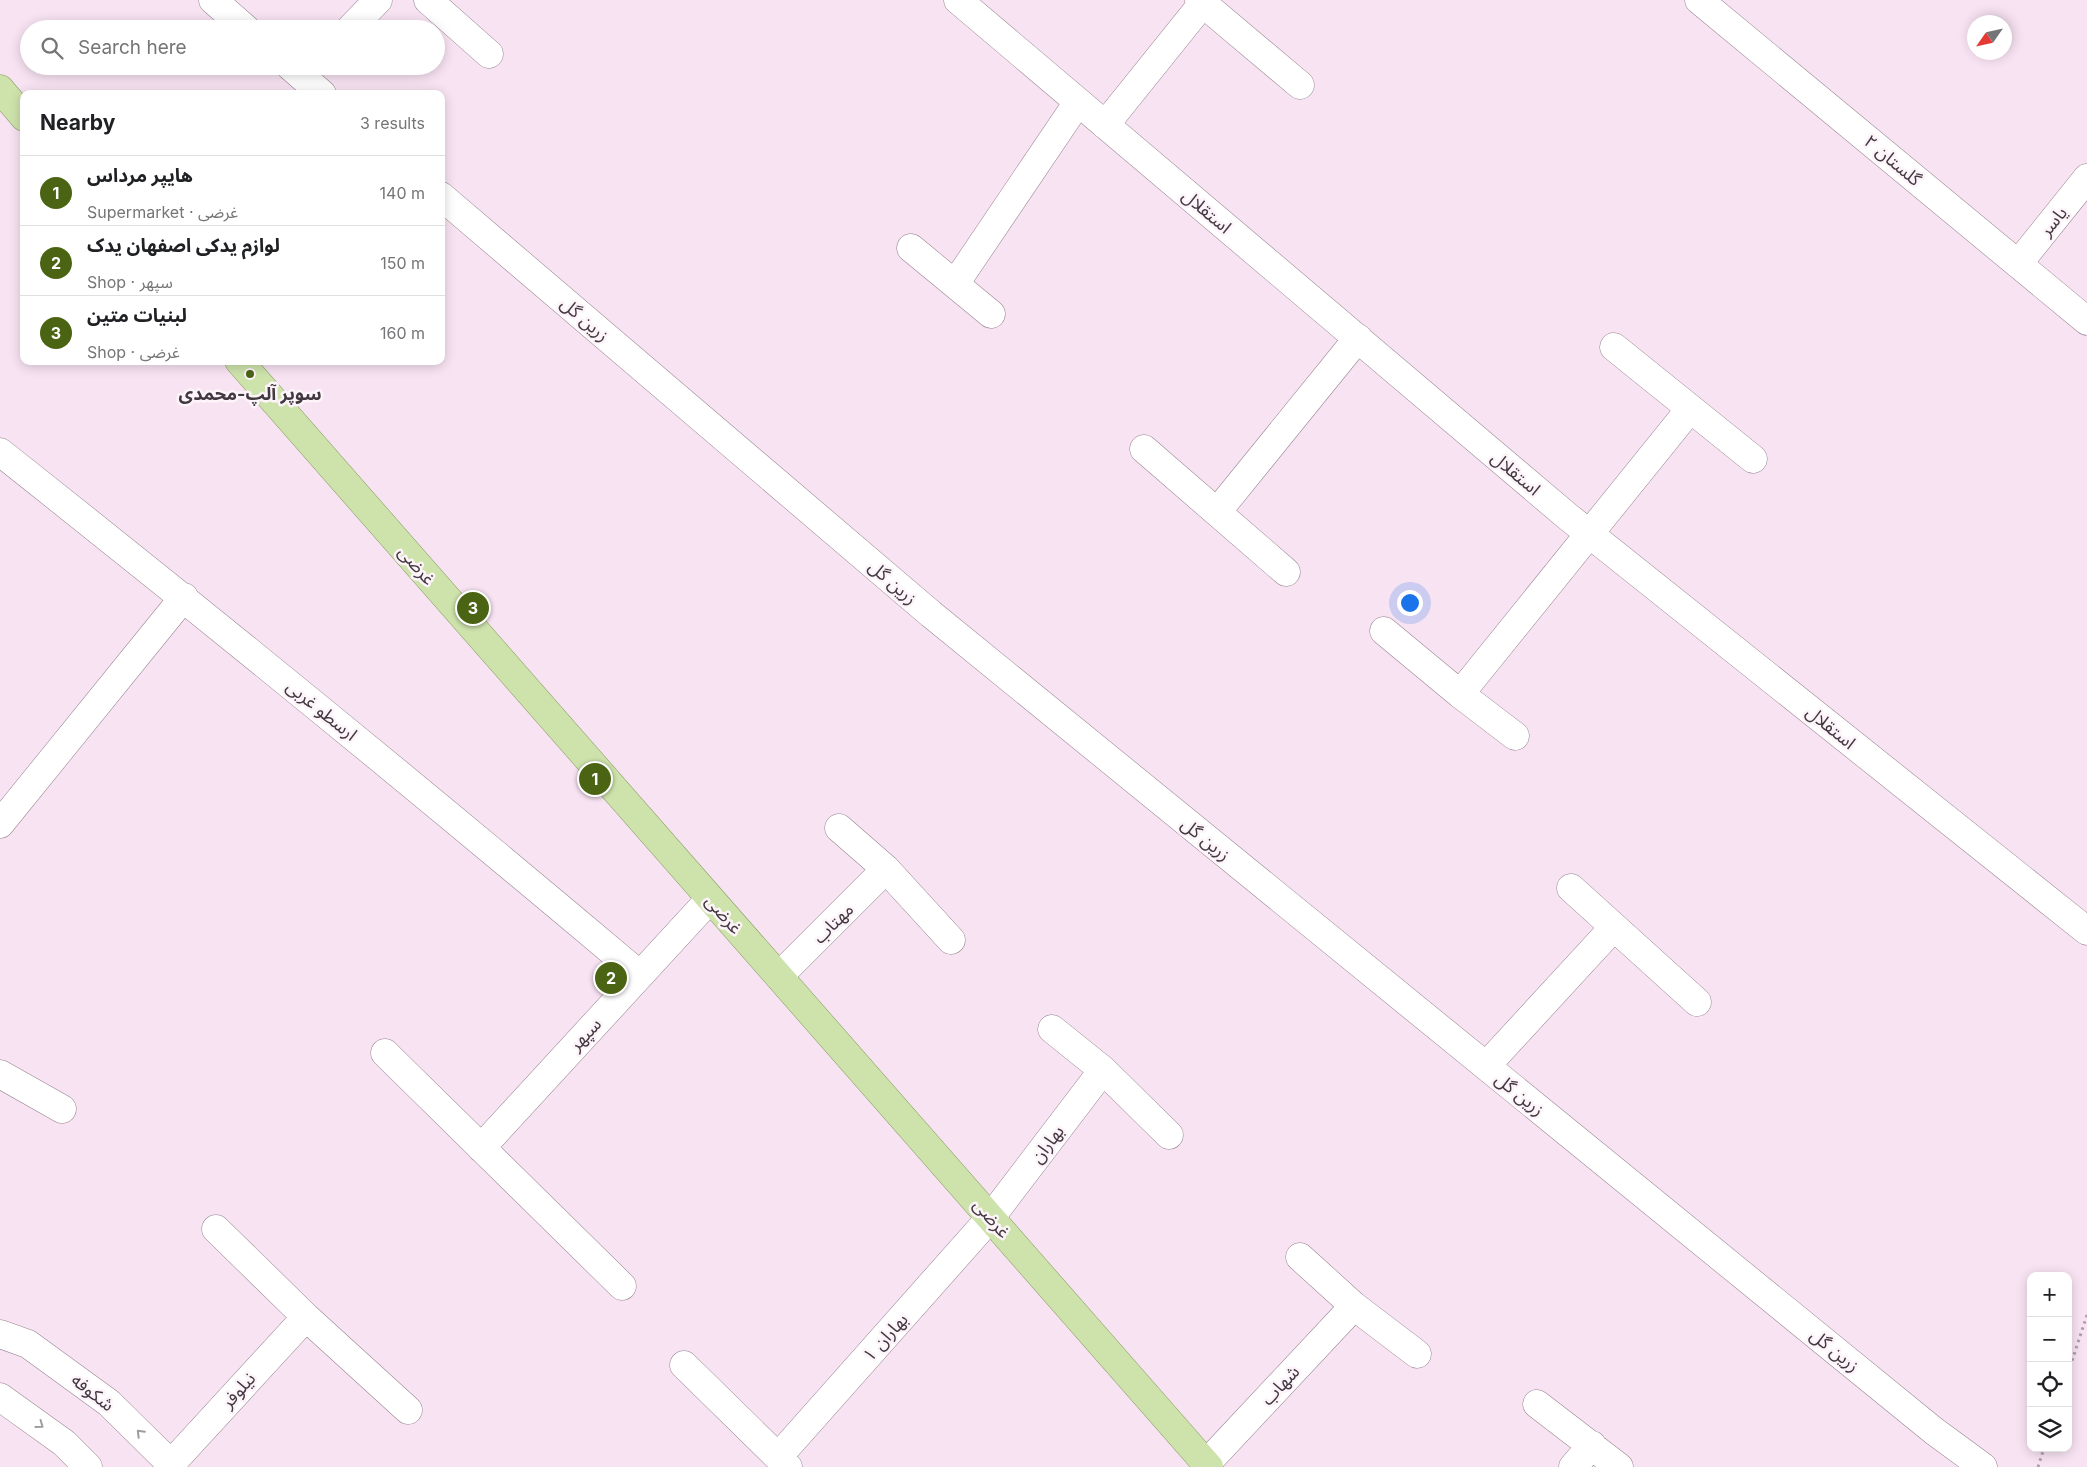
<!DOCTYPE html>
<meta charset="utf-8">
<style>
body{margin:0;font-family:Inter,"Noto Sans Arabic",sans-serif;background:#f2f2f2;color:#202124}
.controls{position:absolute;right:15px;bottom:15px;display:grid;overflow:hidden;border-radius:10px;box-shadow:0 2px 12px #0003}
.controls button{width:45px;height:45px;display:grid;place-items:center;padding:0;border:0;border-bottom:1px solid #e0e0e0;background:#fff;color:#202124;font:25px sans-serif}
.compass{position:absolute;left:1967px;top:15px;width:45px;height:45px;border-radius:50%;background:#fff;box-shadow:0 2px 12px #0003;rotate:236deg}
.you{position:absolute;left:1409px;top:602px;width:18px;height:18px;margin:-12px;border:4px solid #fff;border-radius:50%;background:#1a73e8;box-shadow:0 0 0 8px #1a73e833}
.badge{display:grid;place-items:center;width:32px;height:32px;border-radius:50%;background:#4b6414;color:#fff;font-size:16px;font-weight:700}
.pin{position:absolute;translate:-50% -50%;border:2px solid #fff;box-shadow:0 1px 5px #0006}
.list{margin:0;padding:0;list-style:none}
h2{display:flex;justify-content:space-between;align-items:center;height:65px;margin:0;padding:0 20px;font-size:21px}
h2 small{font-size:16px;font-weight:400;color:#757577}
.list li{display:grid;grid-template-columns:32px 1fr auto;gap:15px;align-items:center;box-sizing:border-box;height:70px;padding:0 20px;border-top:1px solid #e0e0e0}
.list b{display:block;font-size:19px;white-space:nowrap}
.list p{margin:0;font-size:16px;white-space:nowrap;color:#757577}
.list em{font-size:16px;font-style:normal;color:#757577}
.icon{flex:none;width:28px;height:28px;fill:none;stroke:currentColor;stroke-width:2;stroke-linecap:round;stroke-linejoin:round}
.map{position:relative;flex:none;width:2087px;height:1467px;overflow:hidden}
.search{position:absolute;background:#fff;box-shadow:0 2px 12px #0003;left:20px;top:20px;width:425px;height:55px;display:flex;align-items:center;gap:12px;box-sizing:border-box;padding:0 18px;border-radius:28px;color:#757577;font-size:19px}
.panel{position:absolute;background:#fff;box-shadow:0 2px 12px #0003;left:20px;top:90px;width:425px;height:275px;border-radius:10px}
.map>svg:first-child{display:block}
</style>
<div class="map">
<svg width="2087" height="1467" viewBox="0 0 2087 1467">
<rect width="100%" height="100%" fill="#f8e3f2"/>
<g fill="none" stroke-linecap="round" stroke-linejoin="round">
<g stroke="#978491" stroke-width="29">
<path id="minor" d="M213,0L246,29
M428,0L489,54
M958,0L1567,516L2087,931
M1199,0L1300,85
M1699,0L2087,321
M350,29L378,0
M290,66L322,94
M1105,125L1203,3
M441,196L931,614L1934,1431L1983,1467
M911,248L991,314
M2018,264L2087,178
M955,284L1078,102
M1614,347L1753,459
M1144,449L1286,572
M0,452C216,623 429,797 640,975
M1217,512L1358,338
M1384,631L1460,694L1690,409
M1460,694L1515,736
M0,824L184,597
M839,828L886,869L951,940
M1571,888L1697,1002
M779,976L886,869
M1052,1029L1103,1070L1169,1135
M385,1053L622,1286
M1486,1066L1614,927
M0,1074L62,1109
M481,1148L710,899
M216,1229L306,1317L408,1410
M1300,1257L1354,1306L1417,1354
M0,1334L28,1344L109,1403L174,1467
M684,1365L788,1467
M0,1397L64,1443L88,1467
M1537,1404L1619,1467
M778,1457L991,1217L1103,1070
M171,1464L306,1317
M1206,1464L1354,1306
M1573,1467L1592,1445"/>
</g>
<g stroke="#889c61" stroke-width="29">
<path id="major" d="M0,89L24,117
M239,361L1209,1467"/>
</g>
<path stroke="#ae9faa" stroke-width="3" stroke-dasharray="2.5 4" stroke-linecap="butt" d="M2068,1373L2087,1315
M2038,1467L2044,1448"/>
<use href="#minor" stroke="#fff" stroke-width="28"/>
<use href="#major" stroke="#cee3ac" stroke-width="28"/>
</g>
<defs><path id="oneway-chevron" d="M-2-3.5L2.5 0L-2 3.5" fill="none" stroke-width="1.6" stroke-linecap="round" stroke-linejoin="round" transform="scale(1.25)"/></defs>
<g stroke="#a09c9f">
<use href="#oneway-chevron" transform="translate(40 1425) rotate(36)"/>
<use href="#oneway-chevron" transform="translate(140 1433) rotate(-135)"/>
</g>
<circle fill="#4b6414" stroke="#fdf4fa" stroke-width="2" cx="250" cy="374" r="5"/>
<g text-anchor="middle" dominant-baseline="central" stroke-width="5" stroke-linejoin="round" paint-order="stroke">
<g font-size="18" fill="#41393f" stroke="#fdf4fa">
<text transform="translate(1893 160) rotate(40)">گلستان ۲</text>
<text transform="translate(1207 211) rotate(40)">استقلال</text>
<text transform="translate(2053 221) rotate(-51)">یاسر</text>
<text transform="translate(585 319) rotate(41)">زرین گل</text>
<text transform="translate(1516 473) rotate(40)">استقلال</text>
<text transform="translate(417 565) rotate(49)">غرضی</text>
<text transform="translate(893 582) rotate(41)">زرین گل</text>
<text transform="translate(322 710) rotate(39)">ارسطو غربی</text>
<text transform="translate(1831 727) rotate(39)">استقلال</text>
<text transform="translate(1206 839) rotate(39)">زرین گل</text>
<text transform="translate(724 914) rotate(49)">غرضی</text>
<text transform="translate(833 923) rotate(-45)">مهتاب</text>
<text transform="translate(585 1034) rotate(-47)">سپهر</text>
<text transform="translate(1520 1094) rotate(39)">زرین گل</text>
<text transform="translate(1047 1144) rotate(-53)">بهاران</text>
<text transform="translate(992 1218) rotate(49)">غرضی</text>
<text transform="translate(885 1337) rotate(-48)">بهاران ۱</text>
<text transform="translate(1835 1350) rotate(39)">زرین گل</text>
<text transform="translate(1280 1385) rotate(-47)">شهاب</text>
<text transform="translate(238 1390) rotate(-48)">نیلوفر</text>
<text transform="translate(93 1392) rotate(38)">شکوفه</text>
</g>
<g font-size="18" font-weight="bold" fill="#41393f" stroke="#fdf4fa">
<text x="250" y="393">سوپر آلپ-محمدی</text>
</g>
</g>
</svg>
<div class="controls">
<button>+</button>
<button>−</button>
<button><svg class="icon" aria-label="locate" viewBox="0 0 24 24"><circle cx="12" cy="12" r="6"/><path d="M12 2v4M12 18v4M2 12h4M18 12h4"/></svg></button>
<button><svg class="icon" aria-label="layers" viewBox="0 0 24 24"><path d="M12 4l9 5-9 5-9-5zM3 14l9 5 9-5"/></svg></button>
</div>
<svg class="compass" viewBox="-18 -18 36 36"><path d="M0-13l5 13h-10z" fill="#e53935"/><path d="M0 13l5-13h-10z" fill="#757577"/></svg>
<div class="you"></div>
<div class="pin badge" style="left:595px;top:779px">1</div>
<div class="pin badge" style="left:611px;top:978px">2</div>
<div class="pin badge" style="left:473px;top:608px">3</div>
<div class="search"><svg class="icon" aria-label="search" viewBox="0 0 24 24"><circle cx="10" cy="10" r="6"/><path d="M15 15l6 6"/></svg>Search here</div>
<section class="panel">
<h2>Nearby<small>3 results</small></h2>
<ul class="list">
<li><span class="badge">1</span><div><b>هایپر مرداس</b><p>Supermarket · غرضی</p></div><em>140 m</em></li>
<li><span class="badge">2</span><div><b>لوازم یدکی اصفهان یدک</b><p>Shop · سپهر</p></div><em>150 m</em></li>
<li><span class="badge">3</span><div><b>لبنیات متین</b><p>Shop · غرضی</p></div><em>160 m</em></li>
</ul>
</section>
</div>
